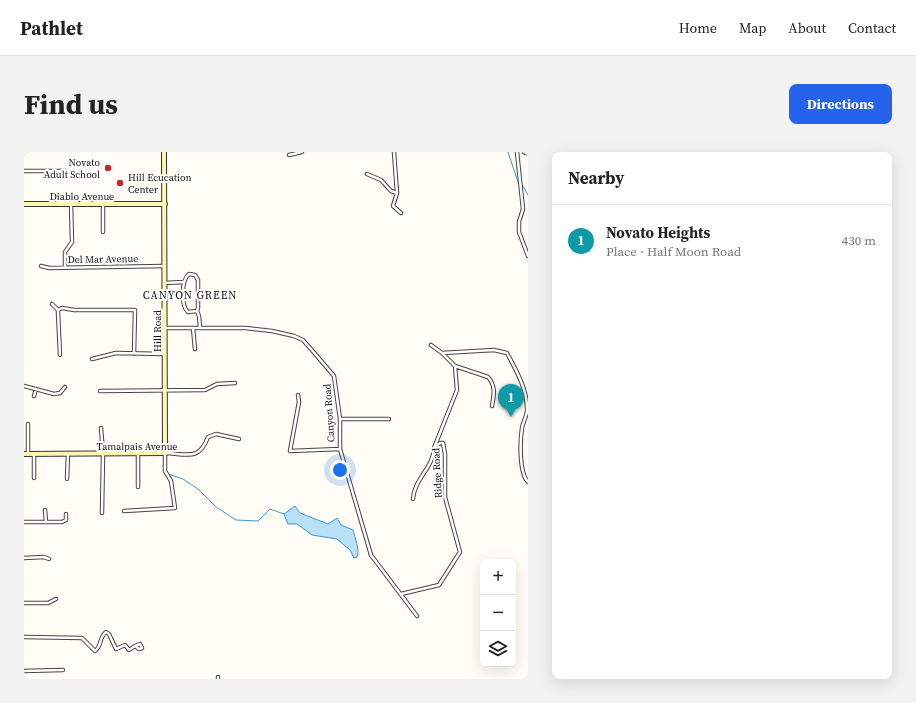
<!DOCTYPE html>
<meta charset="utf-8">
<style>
body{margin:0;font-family:"Source Serif 4",serif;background:#f2f2f2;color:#222}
.controls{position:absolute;right:12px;bottom:12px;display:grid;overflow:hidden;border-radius:8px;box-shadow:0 4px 16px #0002}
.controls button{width:36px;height:36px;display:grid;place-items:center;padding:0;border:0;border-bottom:1px solid #e0e0e0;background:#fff;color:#222;font:20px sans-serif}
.you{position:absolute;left:316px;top:318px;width:14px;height:14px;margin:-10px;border:3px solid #fff;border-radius:50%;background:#1a73e8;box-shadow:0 0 0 6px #1a73e833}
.badge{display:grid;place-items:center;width:26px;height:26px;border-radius:50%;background:#2563eb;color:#fff;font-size:13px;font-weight:700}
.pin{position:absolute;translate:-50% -33px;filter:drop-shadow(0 1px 2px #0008)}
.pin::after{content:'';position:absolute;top:21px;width:14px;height:12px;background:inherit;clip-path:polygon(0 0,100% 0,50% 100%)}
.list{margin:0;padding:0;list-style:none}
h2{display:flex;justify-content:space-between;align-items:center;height:52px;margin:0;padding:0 16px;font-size:17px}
h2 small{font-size:13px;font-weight:400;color:#767676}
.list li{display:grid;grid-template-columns:26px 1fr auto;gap:12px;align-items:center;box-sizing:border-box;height:72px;padding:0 16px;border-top:1px solid #e0e0e0}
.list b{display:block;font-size:15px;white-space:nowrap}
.list p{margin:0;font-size:13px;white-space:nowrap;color:#767676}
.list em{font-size:13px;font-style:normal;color:#767676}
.icon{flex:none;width:22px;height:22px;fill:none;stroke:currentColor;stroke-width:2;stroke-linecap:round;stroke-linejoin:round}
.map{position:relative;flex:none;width:504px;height:527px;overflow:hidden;border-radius:8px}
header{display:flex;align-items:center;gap:24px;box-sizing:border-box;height:56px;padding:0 20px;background:#fff;border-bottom:1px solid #e0e0e0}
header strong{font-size:19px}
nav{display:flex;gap:22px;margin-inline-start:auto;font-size:14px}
.intro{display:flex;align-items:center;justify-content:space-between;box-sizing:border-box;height:96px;padding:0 24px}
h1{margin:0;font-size:28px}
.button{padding:10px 18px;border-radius:8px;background:#2563eb;color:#fff;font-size:14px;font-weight:700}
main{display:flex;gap:24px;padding:0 24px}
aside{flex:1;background:#fff;border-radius:8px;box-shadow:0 4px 16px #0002}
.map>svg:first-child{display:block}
</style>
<header>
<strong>Pathlet</strong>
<nav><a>Home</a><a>Map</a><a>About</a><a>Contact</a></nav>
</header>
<div class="intro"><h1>Find us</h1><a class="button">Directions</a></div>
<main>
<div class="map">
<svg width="504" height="527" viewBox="0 0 504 527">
<rect width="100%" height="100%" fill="#fffdf5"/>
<path fill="#b9e0f7" stroke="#3f96cf" d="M271,354L276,361L304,372L313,366L317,373L329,378C331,386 336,397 333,405L330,406L326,398L313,387L288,383L273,372H264L260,362Z"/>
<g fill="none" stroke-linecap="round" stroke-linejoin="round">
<path stroke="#3f96cf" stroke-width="1" d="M484,0L495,33
M499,34L504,43
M144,322L159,327L174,337L192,355L212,368L234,369L246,357L260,362"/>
<g stroke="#444" stroke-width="4.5">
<path id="street" d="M370,0L373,41L369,54L377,61
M493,0L499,57L495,70V80L504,104
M265,3L278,0
M0,19H41
M343,22L357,28L367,39L373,41
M79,80V52
M17,114L25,116L140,114
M41,115V100L48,90L47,52
M165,122L171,123L174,128V156L173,159L164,160C157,154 157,128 165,122Z
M141,131L159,130
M28,152L34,158
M173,159L175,164L176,176
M142,176H222L248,179L270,184L279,188L293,204L310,224L316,267V297L347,403L393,464
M169,176L171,197
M418,201L470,198L483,201C492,218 503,237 503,256C504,263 499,269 498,276C496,289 495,321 504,330
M36,203L34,161V158L38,156L50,158H111L110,202
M68,207L92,201L141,202
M431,214L464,225C472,234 470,243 468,254
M0,234L30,242L36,241L41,235
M76,239L181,238L193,232L211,231
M274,243L275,250L266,299L316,297
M10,244L12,237
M316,267H365
M4,272V302
M77,276L79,302L78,361
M114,303V335
M10,326V302
M43,327L44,302
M389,347C390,327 410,315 410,296
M21,358L22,370
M100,359L151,356L147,329L141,319V301C164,302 175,309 184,285L192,282L215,287
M0,370H38L42,368V362
M0,406L20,405L25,407
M377,442L415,433L436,400L421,345V302L419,291H416L410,296L433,238L431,214L418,201L407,193
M0,451H24L32,447
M0,485L58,486L71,499C78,494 75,485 82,480L85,482L92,497L101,493L105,498L111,494L115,497L118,496L116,492L111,494
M0,519L39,518
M194,525V527"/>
</g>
<g stroke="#333" stroke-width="6">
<path id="secondary" d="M501,0L504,1
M0,52H141
M0,302L141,301L140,0"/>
</g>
<use href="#street" stroke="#fff" stroke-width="2.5"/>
<use href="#secondary" stroke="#fff6b0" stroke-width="4"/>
</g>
<g fill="#c4262e" stroke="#fff" stroke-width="1.5">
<circle cx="84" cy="16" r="4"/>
<circle cx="96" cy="31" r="4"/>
</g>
<g text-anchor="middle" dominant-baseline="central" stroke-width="4" stroke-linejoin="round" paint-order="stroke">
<g font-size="10" fill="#111" stroke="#fff" text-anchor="end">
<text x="76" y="10">Novato<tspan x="76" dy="12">Adult School</tspan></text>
<text x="104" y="25" text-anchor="start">Hill Ecucation<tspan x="104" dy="12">Center</tspan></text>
</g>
<g font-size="10" fill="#111" stroke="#fff">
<text x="58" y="44">Diablo Avenue</text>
<text transform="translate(79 107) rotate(-1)">Del Mar Avenue</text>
<text transform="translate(133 179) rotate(-90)">Hill Road</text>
<text transform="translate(305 261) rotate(-94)">Canyon Road</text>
<text x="113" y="294">Tamalpais Avenue</text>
<text transform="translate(413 321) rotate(-93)">Ridge Road</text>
</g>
<g font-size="11" letter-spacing="1" fill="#111" stroke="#fff">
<text x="166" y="143">CANYON GREEN</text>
</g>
</g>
</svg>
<div class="controls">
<button>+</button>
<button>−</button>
<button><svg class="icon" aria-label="layers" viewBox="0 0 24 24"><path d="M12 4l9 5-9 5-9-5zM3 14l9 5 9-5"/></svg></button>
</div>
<div class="you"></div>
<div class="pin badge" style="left:487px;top:265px;background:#0f9aa8">1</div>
</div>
<aside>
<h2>Nearby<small></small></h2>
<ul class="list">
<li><span class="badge" style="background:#0f9aa8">1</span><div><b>Novato Heights</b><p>Place · Half Moon Road</p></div><em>430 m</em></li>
</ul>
</aside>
</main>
